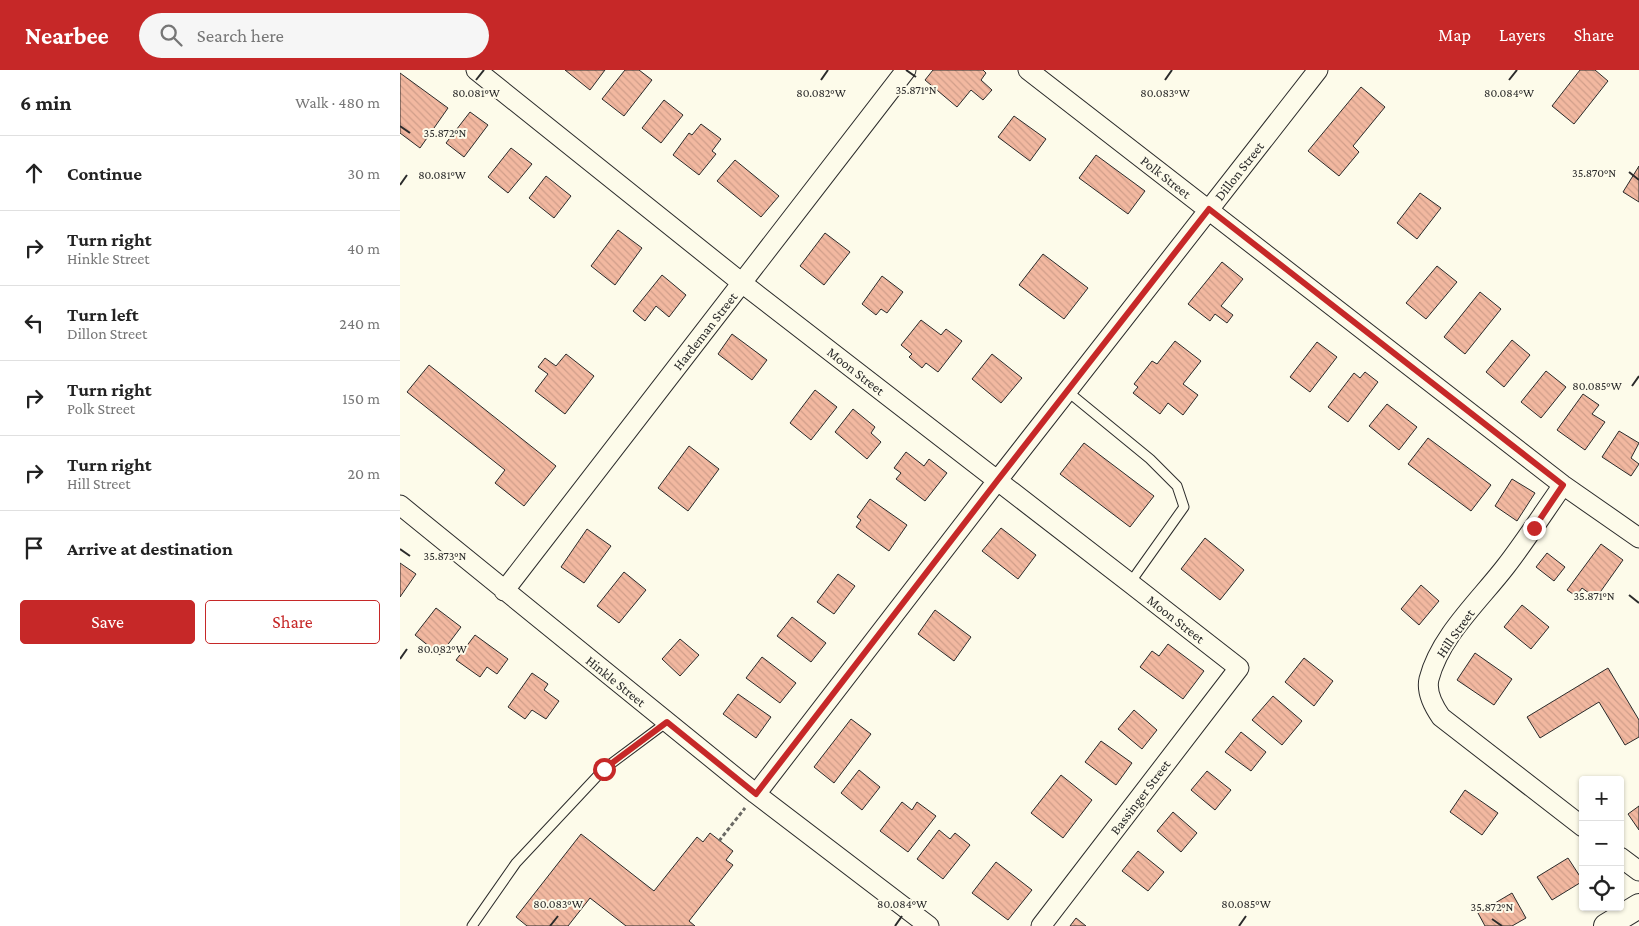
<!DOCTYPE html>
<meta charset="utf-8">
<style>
body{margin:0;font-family:"Crimson Pro",serif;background:#f6f6f6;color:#222}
.controls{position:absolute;right:15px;bottom:15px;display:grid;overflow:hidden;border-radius:5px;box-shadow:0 1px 4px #0004}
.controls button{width:45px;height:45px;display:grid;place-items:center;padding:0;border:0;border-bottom:1px solid #e0e0e0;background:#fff;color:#222;font:25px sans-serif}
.stop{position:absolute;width:15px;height:15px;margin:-11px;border:4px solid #c62828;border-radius:50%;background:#fff}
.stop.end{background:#c62828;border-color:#fff;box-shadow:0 1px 5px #0008}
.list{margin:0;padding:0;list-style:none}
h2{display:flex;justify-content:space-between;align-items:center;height:65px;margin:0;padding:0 20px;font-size:21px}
h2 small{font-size:16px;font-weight:400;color:#767676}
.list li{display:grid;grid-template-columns:32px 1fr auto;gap:15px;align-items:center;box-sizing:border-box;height:75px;padding:0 20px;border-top:1px solid #e0e0e0}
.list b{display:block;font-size:19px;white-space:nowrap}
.list p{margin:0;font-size:16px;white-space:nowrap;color:#767676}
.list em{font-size:16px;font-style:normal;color:#767676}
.actions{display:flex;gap:10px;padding:15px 20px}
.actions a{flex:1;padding:11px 0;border:1px solid #c62828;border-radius:5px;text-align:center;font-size:18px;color:#c62828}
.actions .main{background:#c62828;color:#fff}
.icon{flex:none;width:28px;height:28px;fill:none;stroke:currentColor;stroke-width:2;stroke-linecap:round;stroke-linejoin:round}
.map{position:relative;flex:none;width:1239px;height:856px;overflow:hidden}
header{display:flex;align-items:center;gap:30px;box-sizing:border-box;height:70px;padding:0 25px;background:#c62828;color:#fff}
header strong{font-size:24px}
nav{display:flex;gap:28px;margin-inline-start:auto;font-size:18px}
.search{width:350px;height:45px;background:#f6f6f6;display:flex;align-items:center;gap:12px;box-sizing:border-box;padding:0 18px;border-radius:28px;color:#767676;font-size:19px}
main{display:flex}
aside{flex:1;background:#fff}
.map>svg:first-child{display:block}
</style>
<header>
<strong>Nearbee</strong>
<div class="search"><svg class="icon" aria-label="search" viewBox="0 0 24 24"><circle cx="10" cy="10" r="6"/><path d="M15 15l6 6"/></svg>Search here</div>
<nav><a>Map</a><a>Layers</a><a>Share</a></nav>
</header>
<main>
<aside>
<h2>6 min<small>Walk · 480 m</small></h2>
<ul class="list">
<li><svg class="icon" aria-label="ahead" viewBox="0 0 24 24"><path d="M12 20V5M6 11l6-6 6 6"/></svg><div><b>Continue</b></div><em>30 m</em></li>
<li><svg class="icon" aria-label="right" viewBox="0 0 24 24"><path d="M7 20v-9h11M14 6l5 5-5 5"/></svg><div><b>Turn right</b><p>Hinkle Street</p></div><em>40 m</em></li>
<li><svg class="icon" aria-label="left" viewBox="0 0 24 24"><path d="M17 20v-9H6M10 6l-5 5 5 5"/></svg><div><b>Turn left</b><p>Dillon Street</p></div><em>240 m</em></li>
<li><svg class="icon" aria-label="right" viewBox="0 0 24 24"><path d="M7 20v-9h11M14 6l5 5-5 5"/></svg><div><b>Turn right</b><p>Polk Street</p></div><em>150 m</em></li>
<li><svg class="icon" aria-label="right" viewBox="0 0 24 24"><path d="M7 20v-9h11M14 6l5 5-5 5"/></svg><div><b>Turn right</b><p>Hill Street</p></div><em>20 m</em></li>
<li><svg class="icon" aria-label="arrive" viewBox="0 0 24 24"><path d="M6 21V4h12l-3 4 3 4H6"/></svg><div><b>Arrive at destination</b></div></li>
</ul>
<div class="actions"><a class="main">Save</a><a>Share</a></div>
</aside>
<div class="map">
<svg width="1239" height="856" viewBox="0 0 1239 856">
<defs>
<pattern id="building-back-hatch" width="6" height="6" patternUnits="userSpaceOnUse" patternTransform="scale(1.25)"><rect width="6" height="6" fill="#f2b8a0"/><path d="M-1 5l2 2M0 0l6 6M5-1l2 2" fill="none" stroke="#d09e8a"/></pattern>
</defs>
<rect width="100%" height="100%" fill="#fdfbea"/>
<path fill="url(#building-back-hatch)" stroke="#2b2b2b" d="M165,0H205L190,20Z
M225,0H239L252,10L224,46L202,29Z
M533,0H583L586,3L581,10L592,20L583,30L571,20L557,37L525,10Z
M1180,0H1195L1208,11L1174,54L1152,36Z
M0,3L48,38L20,78L0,63Z
M961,17L985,37L953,76L959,82L939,106L908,81Z
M264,30L283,45L261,73L242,58Z
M70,42L88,55L64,87L46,73Z
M614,46L646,69L630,91L598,67Z
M301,54L321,69L312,81L316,84L299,105L273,85L289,63L292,65Z
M111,78L132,94L108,123L88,107Z
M696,85L745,121L728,144L679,108Z
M335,90L379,126L361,147L317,111Z
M1239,96V132L1223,122Z
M146,106L171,126L154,148L129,128Z
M1020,123L1041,138L1017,169L997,153Z
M218,160L242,178L215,215L191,196Z
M425,163L450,182L424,215L400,196Z
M643,184L688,218L664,249L619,215Z
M822,192L843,209L821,236L833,245L827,253L815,244L810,251L788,234Z
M1037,196L1057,212L1026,249L1006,233Z
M262,205L286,225L269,247L256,236L245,251L233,241Z
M482,206L503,222L487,243L481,239L476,245L462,234Z
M1080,222L1101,239L1065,284L1044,267Z
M521,250L541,265L546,259L562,271L538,302L526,293L522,298L509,287L512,284L501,275Z
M332,264L367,290L352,310L318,284Z
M1112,270L1130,285L1104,317L1086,302Z
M775,271L801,291L783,314L798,325L783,345L768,333L760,344L733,323L738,317L734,314L752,291L757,294Z
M917,272L937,287L910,322L890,307Z
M166,284L194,306L165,344L135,321L148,304L138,297L145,288L156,296Z
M592,284L622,308L601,333L572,309Z
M29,295L156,396L124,436L95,413L105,400L7,322Z
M1146,301L1166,317L1141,348L1121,332Z
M965,302L978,312L948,352L928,337L954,303L960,308Z
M415,320L437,337L411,370L390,353Z
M1183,324L1199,335L1192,344L1205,352L1185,380L1157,360Z
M987,334L1017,357L999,380L969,356Z
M453,339L475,357L471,363L481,372L467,389L435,362Z
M1219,361L1239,373L1231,388L1239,394L1231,406L1202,387Z
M1028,368L1091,415L1071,441L1008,394Z
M684,373L754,426L730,457L660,404Z
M289,376L319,399L288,441L258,418Z
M506,382L524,396L529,389L547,403L525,431L496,409L501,403L494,398Z
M1112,409L1135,423L1117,451L1095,436Z
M470,429L507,455L489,481L456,457L461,450L457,447Z
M601,458L636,485L618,509L582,481Z
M187,459L211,476L184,513L161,497Z
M805,468L844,500L820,530L781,499Z
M1201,474L1223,490L1196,528L1182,518L1176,526L1167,520Z
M1147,483L1165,497L1154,511L1136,497Z
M0,493L16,504L0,527Z
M224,502L246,520L219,553L197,536Z
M438,504L455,516L434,544L417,532Z
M1021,515L1039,531L1019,555L1001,539Z
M1122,535L1149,557L1131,579L1104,557Z
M36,538L61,557L40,585L15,565Z
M535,540L571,567L554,591L518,564Z
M392,547L426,573L411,592L377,566Z
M75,565L108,589L97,604L87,597L80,607L56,590Z
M280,569L299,585L280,606L262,589Z
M768,574L804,601L783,629L740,597L752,581L759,586Z
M1075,583L1112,609L1094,635L1057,610Z
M362,587L396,613L380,633L346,608Z
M904,588L933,611L914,636L885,612Z
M1208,598L1239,650V667L1225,675L1199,632L1140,668L1127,647Z
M132,603L148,614L144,620L159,631L146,649L132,640L125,649L108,637Z
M338,624L371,647L356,668L323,644Z
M873,626L902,651L882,675L852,650Z
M734,640L757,660L742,679L718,659Z
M451,649L471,664L434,713L414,697Z
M841,662L866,682L851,701L825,682Z
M701,671L732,693L716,715L685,692Z
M459,700L480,717L462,740L441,723Z
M807,701L831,720L815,740L791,720Z
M661,705L692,730L663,768L631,743Z
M1065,720L1098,743L1082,765L1050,742Z
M502,732L512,740L517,732L536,746L508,782L480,761Z
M1239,736V760L1228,744Z
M773,742L797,763L781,782L757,761Z
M539,760L550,769L555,763L570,775L543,809L517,789Z
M310,763L333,781L326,790L333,795L289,851L295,856H226L190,828L168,856H127L116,847L181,764L254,821L297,767L303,772Z
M738,781L764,802L748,821L722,801Z
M1168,788L1183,811L1152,830L1137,807Z
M596,792L632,820L608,850L572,823Z
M1112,823L1126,848L1112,856H1085L1078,843Z
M676,848L686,856H670Z"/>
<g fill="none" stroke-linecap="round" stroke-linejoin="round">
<g stroke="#2b2b2b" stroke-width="11">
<path id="service" d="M667,321L750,389L777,416L784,437L730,513
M72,856L116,793L204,699L267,652"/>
</g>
<g stroke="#2b2b2b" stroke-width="21">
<path id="minor" d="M76,0L342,213L730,513L839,598L641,856
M628,0L1163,415L1239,468
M1163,415C1144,442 1126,470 1106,496C1080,530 1040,566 1029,609C1026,622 1034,637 1041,647L1183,757
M0,435L356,724L529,856
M104,521L506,0
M356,724L597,411L918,0
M1220,787L1239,801"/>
</g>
<g stroke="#2b2b2b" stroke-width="26">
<path id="tertiary" d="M1206,856L1239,836"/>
</g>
<path stroke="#6a6964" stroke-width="3" stroke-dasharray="4 2.5" stroke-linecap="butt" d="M319,771L345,738"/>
<use href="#service" stroke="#fdfbea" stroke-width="9"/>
<use href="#minor" stroke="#fdfbea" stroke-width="19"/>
<use href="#tertiary" stroke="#fdfbea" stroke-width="24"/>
</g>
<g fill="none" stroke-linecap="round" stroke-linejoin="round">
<path stroke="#c62828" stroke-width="6" d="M204,699L267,652L356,724L597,411L809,139L1163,415L1134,458"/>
</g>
<path fill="none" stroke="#2b2b2b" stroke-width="2" d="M506,0L516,7M76,10L84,0M421,10L428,0M765,10L772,0M1109,10L1117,0M0,56L10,63M1229,102L1239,110M0,115L7,105M1232,316L1239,306M0,479L10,486M1229,525L1239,533M0,589L7,579M1092,849L1102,856M150,856L158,846M495,856L502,846M839,856L846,846"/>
<g text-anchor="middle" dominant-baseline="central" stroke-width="4" stroke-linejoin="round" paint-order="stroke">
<g font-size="14" fill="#2b2b2b" stroke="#fdfbea">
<text transform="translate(839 101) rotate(-52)">Dillon Street</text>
<text transform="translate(766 107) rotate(38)">Polk Street</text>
<text transform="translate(305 261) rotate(-52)">Hardeman Street</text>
<text transform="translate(456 301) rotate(38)">Moon Street</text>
<text transform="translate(776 549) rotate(38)">Moon Street</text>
<text transform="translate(1055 563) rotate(-55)">Hill Street</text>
<text transform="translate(216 611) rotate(39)">Hinkle Street</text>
<text transform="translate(740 727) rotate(-53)">Bassinger Street</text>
</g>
</g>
<g font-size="12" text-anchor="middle" fill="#2b2b2b" stroke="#fdfbea" stroke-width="4" stroke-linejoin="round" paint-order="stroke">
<text x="516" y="24">35.871°N</text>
<text x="76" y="27">80.081°W</text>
<text x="421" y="27">80.082°W</text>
<text x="765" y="27">80.083°W</text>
<text x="1109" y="27">80.084°W</text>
<text x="45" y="67">35.872°N</text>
<text x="1194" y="107">35.870°N</text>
<text x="42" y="109">80.081°W</text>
<text x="1197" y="320">80.085°W</text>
<text x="45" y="490">35.873°N</text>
<text x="1194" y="530">35.871°N</text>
<text x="42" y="583">80.082°W</text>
<text x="158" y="838">80.083°W</text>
<text x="502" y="838">80.084°W</text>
<text x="846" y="838">80.085°W</text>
<text x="1092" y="841">35.872°N</text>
</g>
</svg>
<div class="controls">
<button>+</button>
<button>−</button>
<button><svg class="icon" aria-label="locate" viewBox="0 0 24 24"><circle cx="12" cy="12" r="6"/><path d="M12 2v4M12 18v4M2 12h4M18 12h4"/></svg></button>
</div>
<div class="stop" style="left:204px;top:699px"></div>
<div class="stop end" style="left:1134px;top:458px"></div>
</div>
</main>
